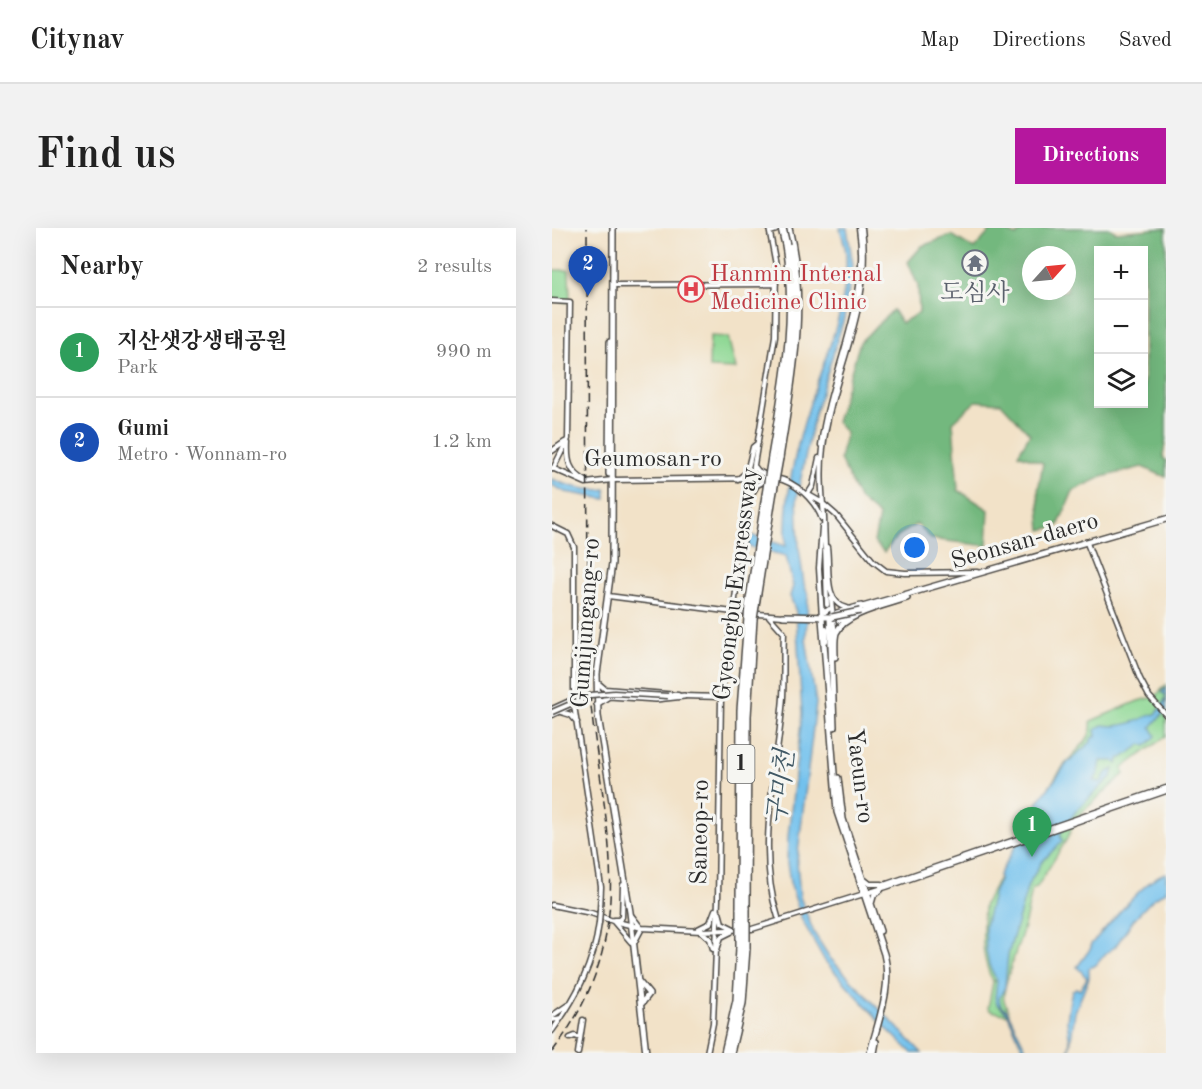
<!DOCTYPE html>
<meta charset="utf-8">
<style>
body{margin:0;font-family:"Old Standard TT","Noto Serif KR",serif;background:#f2f2f2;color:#222}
.controls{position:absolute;right:18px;top:18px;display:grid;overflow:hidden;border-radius:0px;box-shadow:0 6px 24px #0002}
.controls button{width:54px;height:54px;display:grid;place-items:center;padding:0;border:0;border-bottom:2px solid #e0e0e0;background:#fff;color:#222;font:30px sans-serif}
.compass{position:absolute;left:470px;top:18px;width:54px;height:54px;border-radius:50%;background:#fff;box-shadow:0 6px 24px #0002;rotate:63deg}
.you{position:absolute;left:363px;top:320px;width:21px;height:21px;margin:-15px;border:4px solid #fff;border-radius:50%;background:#1a73e8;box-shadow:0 0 0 9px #1a73e833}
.badge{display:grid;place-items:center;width:39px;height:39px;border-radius:50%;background:#b5179e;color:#fff;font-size:20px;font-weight:700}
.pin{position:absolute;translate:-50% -50px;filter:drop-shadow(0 2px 3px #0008)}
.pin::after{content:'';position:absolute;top:32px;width:21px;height:18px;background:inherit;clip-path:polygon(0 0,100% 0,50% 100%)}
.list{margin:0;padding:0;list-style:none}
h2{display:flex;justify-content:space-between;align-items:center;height:78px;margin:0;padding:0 24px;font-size:26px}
h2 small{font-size:20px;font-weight:400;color:#767676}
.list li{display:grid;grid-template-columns:39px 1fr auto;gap:18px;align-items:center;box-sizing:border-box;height:90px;padding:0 24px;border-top:2px solid #e0e0e0}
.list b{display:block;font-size:22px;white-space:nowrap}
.list p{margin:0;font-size:20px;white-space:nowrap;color:#767676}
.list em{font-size:20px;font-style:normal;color:#767676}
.icon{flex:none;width:33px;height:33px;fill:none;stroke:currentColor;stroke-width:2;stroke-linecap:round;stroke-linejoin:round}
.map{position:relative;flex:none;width:614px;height:825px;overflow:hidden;border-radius:0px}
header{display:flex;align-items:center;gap:36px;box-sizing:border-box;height:84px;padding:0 30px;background:#fff;border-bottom:2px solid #e0e0e0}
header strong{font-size:28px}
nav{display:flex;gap:33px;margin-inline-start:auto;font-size:21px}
.intro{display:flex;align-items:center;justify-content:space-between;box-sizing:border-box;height:144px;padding:0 36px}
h1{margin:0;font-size:42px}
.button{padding:15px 27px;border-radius:0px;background:#b5179e;color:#fff;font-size:21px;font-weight:700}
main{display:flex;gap:36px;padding:0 36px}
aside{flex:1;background:#fff;border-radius:0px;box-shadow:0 6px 24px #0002}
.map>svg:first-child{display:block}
</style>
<header>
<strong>Citynav</strong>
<nav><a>Map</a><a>Directions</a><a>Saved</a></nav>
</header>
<div class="intro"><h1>Find us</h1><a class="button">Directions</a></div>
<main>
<aside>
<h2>Nearby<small>2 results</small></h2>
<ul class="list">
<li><span class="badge" style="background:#2e9e5b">1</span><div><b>지산샛강생태공원</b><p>Park</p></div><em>990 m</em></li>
<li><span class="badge" style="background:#1a4fb4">2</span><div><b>Gumi</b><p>Metro · Wonnam-ro</p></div><em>1.2 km</em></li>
</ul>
</aside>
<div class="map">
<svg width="614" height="825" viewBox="0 0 614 825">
<rect width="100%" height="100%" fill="#f6f6f2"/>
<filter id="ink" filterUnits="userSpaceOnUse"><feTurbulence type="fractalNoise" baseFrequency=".0167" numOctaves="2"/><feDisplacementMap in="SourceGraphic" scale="12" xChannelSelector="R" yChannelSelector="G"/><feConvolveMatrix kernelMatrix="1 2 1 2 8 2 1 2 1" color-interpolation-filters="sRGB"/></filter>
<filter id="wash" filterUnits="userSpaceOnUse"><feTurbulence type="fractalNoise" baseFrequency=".008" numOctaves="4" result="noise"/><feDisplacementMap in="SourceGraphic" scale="24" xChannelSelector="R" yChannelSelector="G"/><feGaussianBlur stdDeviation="1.35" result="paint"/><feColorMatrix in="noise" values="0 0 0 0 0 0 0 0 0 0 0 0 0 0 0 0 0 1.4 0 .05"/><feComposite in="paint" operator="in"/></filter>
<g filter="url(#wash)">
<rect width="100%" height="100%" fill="#f2e2c8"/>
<path fill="#8fd894" stroke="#5d8260" stroke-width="1.5" d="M0,42H17L18,74L0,73Z
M158,108L176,109L184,141L157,140Z
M614,457V508L571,540L572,546L525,589L515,611L485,659L480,661C477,677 474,693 469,708C466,718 449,764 452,772C453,776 456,781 457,785L456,787L439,783L436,780L441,754L443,753L440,752C431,732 430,715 431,693C432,688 431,680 433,675C460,628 481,578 514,535C524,522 542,511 539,493L586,473L603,469Z"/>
<path fill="#73b87e" stroke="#4f7254" stroke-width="1.5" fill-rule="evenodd" d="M441,0H450L464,8L472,0H557L564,4L614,0V208L611,229L614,233V249L590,239L550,249L521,263L506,298L489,302L486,263L491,235L466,226L478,206L449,175L424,173L401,194L406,262L437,282L435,318L379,311L365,296L347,307L332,324L322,314L327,288L307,271L288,231L294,205L284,194L308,114L341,82L349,95L367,85L366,58L356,34L370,18L400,7L422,21ZM546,22H592V176H546ZM479,27H515V63H479Z"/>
<path fill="#72c1ed" stroke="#4e768c" stroke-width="1.5" d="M288,0H295L301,37L292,90L262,188L245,269L247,320L252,356L256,367L254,411L264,475L245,633L248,669L262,705L278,730L370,825H360L336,802L273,733L250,692L238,655L235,635L236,609L250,486L244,384L238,368L241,358L234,328L194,318L195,306L234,318C232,266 244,218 260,169C275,123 297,77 294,27C294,18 290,9 288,0Z
M0,251C15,258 38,264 54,261V271L13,264L0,257Z
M614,460V482L599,499L604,508L594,518L590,516L570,530H568L565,536L562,533H549L547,544L542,553L549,554L554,545L562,541L560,548L524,583L508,606L510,613L489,635L476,657L456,727L453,759L447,771L449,779L455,782L476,825H473L455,785L445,776L443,770L445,753L437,737L434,721L433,698L442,663L447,653V647L482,586L486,574L516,534L539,514V511L544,508L543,502L551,497C561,499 575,497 585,493C593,490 596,487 604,486L611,477L614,468L610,464Z
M614,645V663L601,671L582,691L563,719L554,725L544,737L537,740V750L523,784L517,825H516L518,815L515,793L518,771L520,763L524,760L528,762L535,750L525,739L539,720V716C554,701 594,649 614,645Z"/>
</g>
<g filter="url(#ink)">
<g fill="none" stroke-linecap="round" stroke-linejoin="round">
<path stroke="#cabda9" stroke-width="4" stroke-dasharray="4 2" stroke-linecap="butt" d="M273,377L274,401"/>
<g stroke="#494643" stroke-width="7">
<path id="minor" d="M218,4L231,0
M62,57L224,56
M0,73L18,74L16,211L1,241
M16,215C15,233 17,244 34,253
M269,217C278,144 319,75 307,0
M0,223L13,214
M203,239L206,243L216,248
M0,240L34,255L60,252L216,250
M224,250C244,254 263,272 270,291
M186,251L195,244L201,219L206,215
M201,264L205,257L217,251
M255,266L269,274L284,287L321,333L334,343L353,345L425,344
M256,266L261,258L267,230
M0,298L16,306L22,319V477L49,659L48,682
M535,315L588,451L597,468L614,487
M275,319C278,338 271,375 295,380
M56,368L181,384L231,388
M279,371L283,408
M275,377C274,347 273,318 272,289C270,266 268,243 271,220C280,143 321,82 310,0
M270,380L273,384L277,381
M216,387L232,405C231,426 232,448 231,469C226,541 203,619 226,689
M270,390L267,340L270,299
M274,401V413
M46,455L53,461L126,467
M131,468L169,469
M0,481L22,471
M9,484L19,487L25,494
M0,487L22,477
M313,652L318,656H330
M329,658L614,560
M320,674L322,667L329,662
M0,677L39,685L61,693L90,700L149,703L200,701L334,659L614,563
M167,684L170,695L182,701
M79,687L89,700
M62,692H67L70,689L71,657
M62,694L79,714
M146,701L158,695L163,682
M149,703L158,711L161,721
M82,715L90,700
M165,722L169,709L179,704
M0,788L16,777
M0,792L9,790
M0,803C24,770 42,736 47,695
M18,810L23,808L28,810
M26,825L31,792
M155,825L161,795L166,672L169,469L202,237L223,108L224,37L217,0"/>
</g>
<g stroke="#494643" stroke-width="8">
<path id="major" d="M61,0L60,335L45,446L46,488L78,684L94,825
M57,246L58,114
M307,380L614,291
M231,388L280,389
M298,389L287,392L285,385L309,378
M270,390L285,584L332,726C341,758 326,793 318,825
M278,390L282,499
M283,429C283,421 282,412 284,405C293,385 335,377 355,370
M45,476L57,468L104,471L132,468
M286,550L291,591L328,703
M87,754L97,766L90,775
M322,825L324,814"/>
</g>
<g stroke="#494643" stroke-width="10">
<path id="highway" d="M220,229C232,157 246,91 234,17
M227,230C239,153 255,77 236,0
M197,378L214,267
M203,378L220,269
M188,681L189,482L196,390
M194,681L195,488L201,391
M173,825L185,772L188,720
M178,825L190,775L194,720"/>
</g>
<use href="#minor" stroke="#fff" stroke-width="4"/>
<use href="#major" stroke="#fff" stroke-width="5"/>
<use href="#highway" stroke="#fff" stroke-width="7"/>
<path stroke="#2b2b2b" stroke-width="1.5" stroke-dasharray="9 4.5" stroke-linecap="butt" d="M0,824C100,693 43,585 36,439L35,0"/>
<g stroke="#494643" stroke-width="7" stroke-linecap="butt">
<path id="minor-bridge" d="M0,484L39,467L62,465L116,468
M47,695L48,682"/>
</g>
<g stroke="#494643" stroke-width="8" stroke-linecap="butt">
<path id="major-bridge" d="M280,389L308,383"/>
</g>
<g stroke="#494643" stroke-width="10" stroke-linecap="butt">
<path id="highway-bridge" d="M230,0L234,17
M214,267L220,229
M220,269L227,230
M196,390L197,378
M201,391L203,378
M188,720V681
M194,720V681"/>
</g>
<use href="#minor-bridge" stroke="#fff" stroke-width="4"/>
<use href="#major-bridge" stroke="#fff" stroke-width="5"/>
<use href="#highway-bridge" stroke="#fff" stroke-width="7"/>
</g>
</g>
<defs>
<g id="temple-ring" transform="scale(1.35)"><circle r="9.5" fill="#f6f6f2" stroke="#6b7280" stroke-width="1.5"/><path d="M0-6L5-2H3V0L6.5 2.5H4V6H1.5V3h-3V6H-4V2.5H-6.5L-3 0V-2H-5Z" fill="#6b7280"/></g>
<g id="hospital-ring" transform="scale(1.35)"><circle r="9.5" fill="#f6f6f2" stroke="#e0444e" stroke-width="1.5"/><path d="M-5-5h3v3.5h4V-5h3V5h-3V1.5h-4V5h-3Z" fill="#e0444e"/></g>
</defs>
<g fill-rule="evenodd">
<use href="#temple-ring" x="423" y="35"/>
<use href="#hospital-ring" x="139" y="61"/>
</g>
<g text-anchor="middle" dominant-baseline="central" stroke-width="6" stroke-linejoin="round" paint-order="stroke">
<rect fill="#f6f6f2" stroke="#686867" stroke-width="1.5" x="175.5" y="517" width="27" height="38" rx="4.5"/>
<g font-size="22" font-weight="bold" fill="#2b2b2b">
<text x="189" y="536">1</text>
</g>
<g font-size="24" fill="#be3a42" stroke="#f6f6f2" text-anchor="start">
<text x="158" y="47">Hanmin Internal<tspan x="158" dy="28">Medicine Clinic</tspan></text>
</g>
<g font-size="24" fill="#5b616d" stroke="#f6f6f2">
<text x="423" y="66">도심사</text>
</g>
<g font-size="24" fill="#2b2b2b" stroke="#f6f6f2">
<text x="101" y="232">Geumosan-ro</text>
<text transform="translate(473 314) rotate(-16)">Seonsan-daero</text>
<text transform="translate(185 356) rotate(-83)">Gyeongbu Expressway</text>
<text transform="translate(35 395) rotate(-86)">Gumijungang-ro</text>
<text transform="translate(307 548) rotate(83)">Yaeun-ro</text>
<text transform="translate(149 604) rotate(-89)">Saneop-ro</text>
</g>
<g font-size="26" font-style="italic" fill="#405865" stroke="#f6f6f2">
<text transform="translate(230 559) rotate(-83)">구미천</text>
</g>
</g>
</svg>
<div class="controls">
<button>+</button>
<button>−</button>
<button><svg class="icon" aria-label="layers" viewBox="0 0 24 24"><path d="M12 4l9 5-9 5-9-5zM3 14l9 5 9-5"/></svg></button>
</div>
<svg class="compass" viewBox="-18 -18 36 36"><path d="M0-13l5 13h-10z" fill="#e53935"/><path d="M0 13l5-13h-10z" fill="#767676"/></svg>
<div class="you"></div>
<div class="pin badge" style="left:480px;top:629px;background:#2e9e5b">1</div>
<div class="pin badge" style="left:36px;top:68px;background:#1a4fb4">2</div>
</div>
</main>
